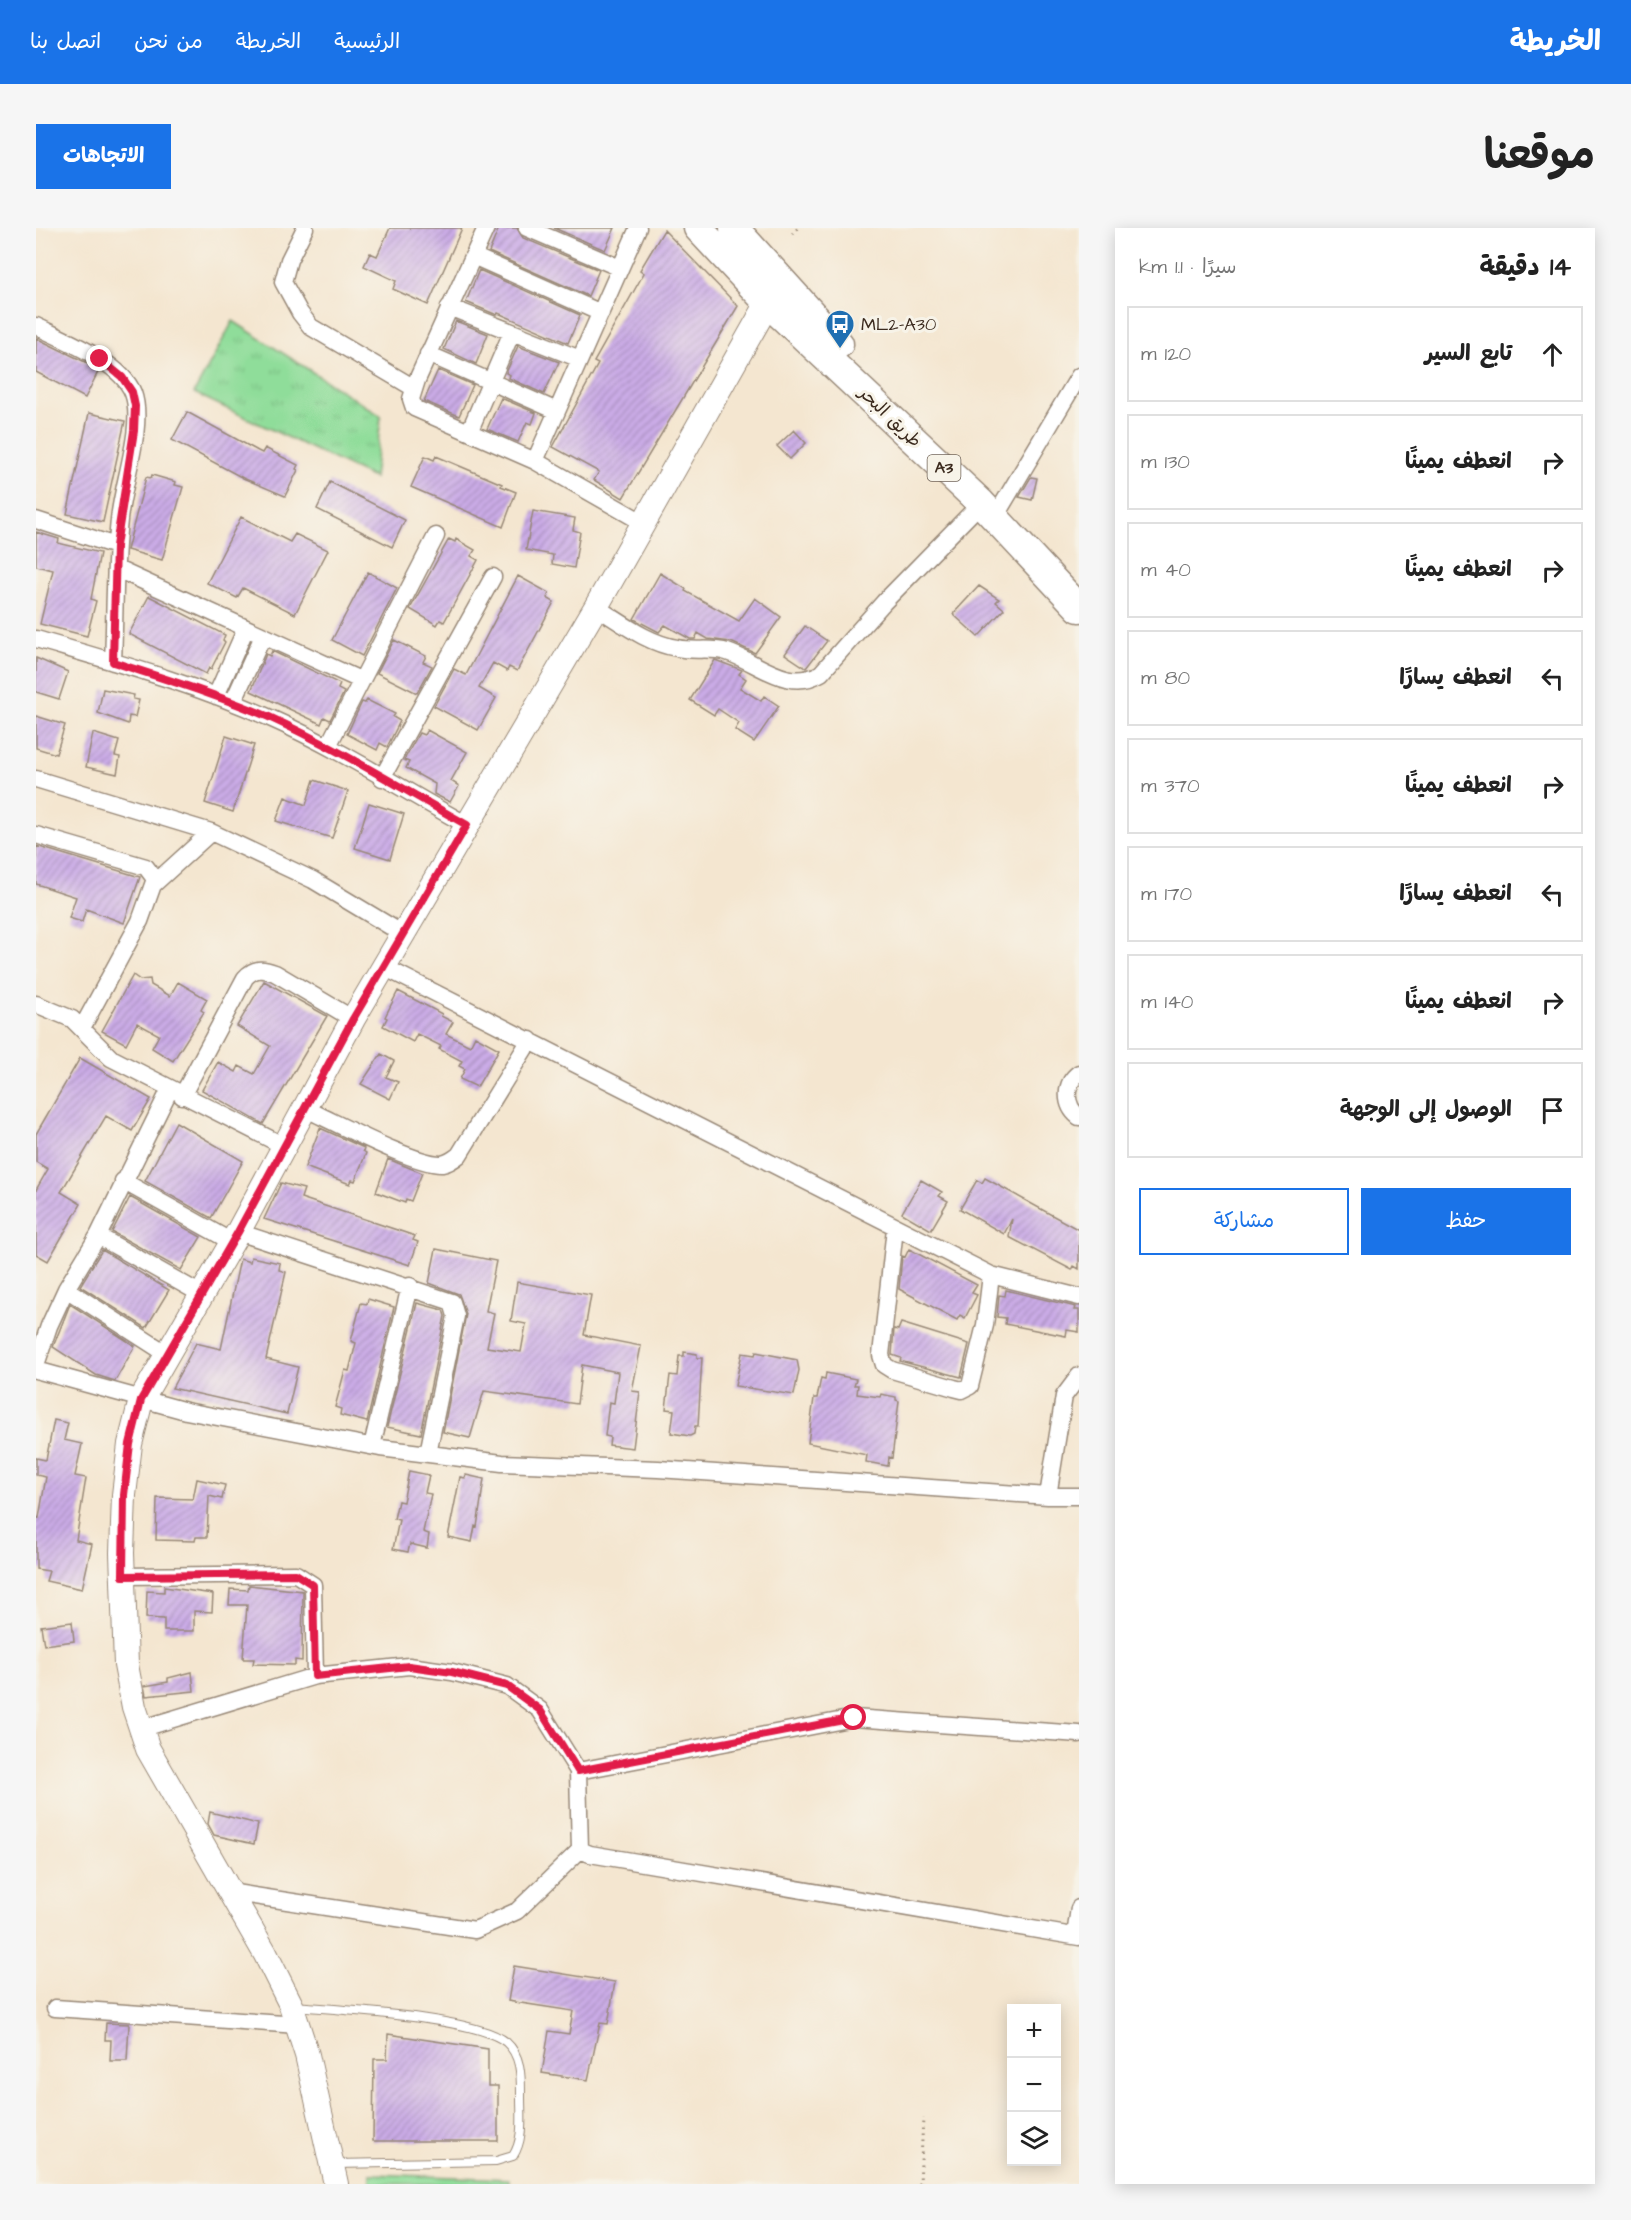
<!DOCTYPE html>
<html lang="ar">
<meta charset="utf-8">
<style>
body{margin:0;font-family:"Architects Daughter","Playpen Sans Arabic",sans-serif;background:#f6f6f6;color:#222;direction:rtl}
.controls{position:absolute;right:18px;bottom:18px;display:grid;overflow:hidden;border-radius:0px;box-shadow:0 3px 15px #0003}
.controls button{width:54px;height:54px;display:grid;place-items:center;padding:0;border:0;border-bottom:2px solid #e0e0e0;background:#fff;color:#222;font:30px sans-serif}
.stop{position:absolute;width:18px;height:18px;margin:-14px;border:4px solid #e11d48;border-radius:50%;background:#fff}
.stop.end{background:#e11d48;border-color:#fff;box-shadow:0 2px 6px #0008}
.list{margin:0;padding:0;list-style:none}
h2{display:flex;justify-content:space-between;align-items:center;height:78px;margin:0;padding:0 24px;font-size:26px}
h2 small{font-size:20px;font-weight:400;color:#767676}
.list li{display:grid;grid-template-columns:39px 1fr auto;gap:18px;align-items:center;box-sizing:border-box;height:96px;margin:0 12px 12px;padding:0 12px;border:2px solid #e0e0e0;border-radius:0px}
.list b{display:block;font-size:22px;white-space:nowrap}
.list em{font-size:20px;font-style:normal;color:#767676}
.actions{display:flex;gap:12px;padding:18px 24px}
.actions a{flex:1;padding:14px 0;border:2px solid #1a73e8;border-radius:0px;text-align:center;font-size:21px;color:#1a73e8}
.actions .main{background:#1a73e8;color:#fff}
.icon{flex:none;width:33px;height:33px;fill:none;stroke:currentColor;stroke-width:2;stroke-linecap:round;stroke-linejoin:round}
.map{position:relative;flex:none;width:1043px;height:1956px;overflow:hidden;direction:ltr;border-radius:0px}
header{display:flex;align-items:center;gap:36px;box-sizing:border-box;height:84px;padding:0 30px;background:#1a73e8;color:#fff}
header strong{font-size:28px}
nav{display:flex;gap:33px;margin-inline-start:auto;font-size:21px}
.intro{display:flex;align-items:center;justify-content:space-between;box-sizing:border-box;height:144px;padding:0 36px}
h1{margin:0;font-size:42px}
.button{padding:15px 27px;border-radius:0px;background:#1a73e8;color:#fff;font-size:21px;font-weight:700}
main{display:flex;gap:36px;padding:0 36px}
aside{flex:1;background:#fff;border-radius:0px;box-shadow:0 3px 15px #0003}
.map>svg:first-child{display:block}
</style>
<header>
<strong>الخريطة</strong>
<nav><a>الرئيسية</a><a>الخريطة</a><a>من نحن</a><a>اتصل بنا</a></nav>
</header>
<div class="intro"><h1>موقعنا</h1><a class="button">الاتجاهات</a></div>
<main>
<aside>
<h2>14 دقيقة<small>سيرًا · 1.1 km</small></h2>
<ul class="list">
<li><svg class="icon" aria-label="ahead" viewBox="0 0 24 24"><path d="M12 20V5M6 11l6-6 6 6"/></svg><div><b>تابع السير</b></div><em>120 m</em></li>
<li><svg class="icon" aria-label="right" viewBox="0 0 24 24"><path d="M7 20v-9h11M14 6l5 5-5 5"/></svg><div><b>انعطف يمينًا</b></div><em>130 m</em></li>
<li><svg class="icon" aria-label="right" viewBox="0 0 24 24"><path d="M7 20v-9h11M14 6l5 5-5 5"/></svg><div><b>انعطف يمينًا</b></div><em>40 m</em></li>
<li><svg class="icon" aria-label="left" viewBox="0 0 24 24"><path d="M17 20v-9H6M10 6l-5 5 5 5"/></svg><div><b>انعطف يسارًا</b></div><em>80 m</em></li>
<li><svg class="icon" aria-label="right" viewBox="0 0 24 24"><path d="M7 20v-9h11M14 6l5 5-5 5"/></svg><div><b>انعطف يمينًا</b></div><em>370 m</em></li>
<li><svg class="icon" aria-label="left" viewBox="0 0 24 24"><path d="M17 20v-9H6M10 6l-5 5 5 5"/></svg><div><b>انعطف يسارًا</b></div><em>170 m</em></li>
<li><svg class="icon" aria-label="right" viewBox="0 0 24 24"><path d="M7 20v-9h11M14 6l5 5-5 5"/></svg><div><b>انعطف يمينًا</b></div><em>140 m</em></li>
<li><svg class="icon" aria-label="arrive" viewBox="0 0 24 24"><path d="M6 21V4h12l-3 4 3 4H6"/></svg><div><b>الوصول إلى الوجهة</b></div></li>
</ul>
<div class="actions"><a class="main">حفظ</a><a>مشاركة</a></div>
</aside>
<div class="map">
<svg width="1043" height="1956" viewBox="0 0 1043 1956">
<defs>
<pattern id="grass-tufts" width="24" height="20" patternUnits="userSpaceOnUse" patternTransform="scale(1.5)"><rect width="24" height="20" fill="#8fdd9a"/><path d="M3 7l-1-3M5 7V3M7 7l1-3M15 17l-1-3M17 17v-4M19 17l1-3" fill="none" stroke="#7cbe84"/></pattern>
<pattern id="building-hatch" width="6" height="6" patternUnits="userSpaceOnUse" patternTransform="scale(1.5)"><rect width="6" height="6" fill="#cbace7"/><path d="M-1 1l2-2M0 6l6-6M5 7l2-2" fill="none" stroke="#a68cbb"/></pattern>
</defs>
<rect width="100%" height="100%" fill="#f7f3e8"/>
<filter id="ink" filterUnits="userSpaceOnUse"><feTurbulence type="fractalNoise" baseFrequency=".0167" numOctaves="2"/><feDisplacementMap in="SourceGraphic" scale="12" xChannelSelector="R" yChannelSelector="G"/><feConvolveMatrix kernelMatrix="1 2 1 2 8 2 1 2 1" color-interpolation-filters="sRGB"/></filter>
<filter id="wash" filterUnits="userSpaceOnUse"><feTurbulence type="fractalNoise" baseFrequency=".008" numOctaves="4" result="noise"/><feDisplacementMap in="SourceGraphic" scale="24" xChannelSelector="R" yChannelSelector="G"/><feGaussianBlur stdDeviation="1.35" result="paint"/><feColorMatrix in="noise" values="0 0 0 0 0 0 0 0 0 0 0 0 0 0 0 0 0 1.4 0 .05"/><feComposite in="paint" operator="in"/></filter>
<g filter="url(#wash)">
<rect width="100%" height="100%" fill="#f4e6d0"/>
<path fill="url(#grass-tufts)" stroke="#65845c" stroke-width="1.5" d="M197,93L345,188L338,250L158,165Z"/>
<path fill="#8fdd9a" stroke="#65845c" stroke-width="1.5" d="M334,1946L473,1951V1956H334Z"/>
<g id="blocks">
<path fill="url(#building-hatch)" d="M354,0H426L392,77L357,61L360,53L328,38L334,25L341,28Z
M463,0H481L487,10L563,42L552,68L453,24Z
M518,0H579L569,22Z
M628,2L702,78L587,270L558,252L563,244L517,219L562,136L558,134L608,45L604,42Z
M443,42L544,87L532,115L462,85L461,87L430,74Z
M420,93L452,106L440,136L408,121Z
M0,110L49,134L62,144L49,170L0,144Z
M482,118L523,134L508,166L473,150L474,147L470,145Z
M402,142L437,157L423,188L388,173Z
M465,170L500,185L496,196L491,194L482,214L451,201Z
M151,184L222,223L226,225L229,220L262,237L260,241L262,242L249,268L207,250L136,212Z
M53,185L89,193L67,294L31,286Z
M758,202L770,215L754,231L741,218Z
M389,228L398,232L400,228L466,256L465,258L480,264L467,299L375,259Z
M116,247L140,254L139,257L147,259L126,332L91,322L110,249L115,250Z
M995,249L1001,250L996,272L983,269Z
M294,254L369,292L356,319L281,281Z
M497,283L539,290L537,302L544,304L538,340L516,336L517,327L490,322Z
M205,289L254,314L259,306L292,322L259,386L207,360L201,370L171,355Z
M0,304L23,311L22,315L64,325L55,371L60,373L51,408L4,396L17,342L0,338Z
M413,311L419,314L420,311L439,322L435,328L442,332L408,394L404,392L401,397L374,381Z
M332,344L361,360L326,428L296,412Z
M624,345L650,361L649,363L703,393L719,370L745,389L719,425L695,414L672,411L662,405L659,411H654L629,397L623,404L598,391Z
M482,348L513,365L511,370L518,374L481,443L473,439L471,443L457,435L443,460L460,470L442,502L398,478L418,441L430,447Z
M943,358L963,371L960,374L968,381L942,409L917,386Z
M113,368L189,407L187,412L189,414L175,441L173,440L170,446L93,406Z
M769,398L791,413L770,440L749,426Z
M358,412L390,428L387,434L396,438L381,465L341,445Z
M236,423L304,456L302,461L308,464L294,492L288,489L285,496L215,463L230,426L234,428Z
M0,430L32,444L23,471L0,464Z
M679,432L706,442L703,446L710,451L704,460L725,473L728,468L743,478L718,514L699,502L703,495L682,481L678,487L654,472Z
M67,461L98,467L97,471L103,472L99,489L93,488L92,496L62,485Z
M331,472L359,486L357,489L364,493L351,519L344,515L341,522L311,506L326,474L329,475Z
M0,488L29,497L20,526L0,520Z
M391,502L431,524L415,553L423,558L414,574L398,566L399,556L370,540L373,534L368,532L383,505L388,507Z
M57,505L83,513L79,528L84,529L81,546L50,539Z
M190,508L218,517L197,584L169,575Z
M278,552L312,563L296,610L240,593L249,569L270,577Z
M333,575L368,586L354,631L319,620Z
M0,618L104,649L88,695L50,681L46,694L33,690L40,669L0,656Z
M97,747L104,752L114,751L115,757L134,768L142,754L171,771L165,782L168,784L137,833L116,820L123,807L101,795L90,816L66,803Z
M228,753L291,788L227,896L166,862L182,834L200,844L203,838L218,846L234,818L201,798Z
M362,763L406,786L405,788L417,794L410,806L434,818L439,808L463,821L441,859L424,851L429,841L423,838L426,833L403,821L405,818L381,806L377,814L347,798L351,790L349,789Z
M345,826L358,833L350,849L362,854L354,871L325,856Z
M44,830L115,871L96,903L70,888L25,964L45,976L12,1033L0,1026V962L12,941L0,934V906Z
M140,894L207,933L175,990L109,953Z
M284,900L328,920L327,923L330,925L319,953L316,952L314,956L269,939Z
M352,931L386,945L375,973L370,971L369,975L340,964Z
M949,950L1043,1002V1041L1038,1038L1036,1042L973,1009L976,991L968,1006L924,981L941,952L946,955Z
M885,952L906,964L903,968L912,973L895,1002L866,985Z
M245,955L268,961L265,970L379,1008L377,1012L382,1014L374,1037L228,991Z
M94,969L165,1009L145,1042L76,1004Z
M400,1021L460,1033L450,1083L458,1085L451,1119L485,1124L490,1096L475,1093L481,1054L555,1067L548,1107L605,1118L596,1163L604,1164L597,1220L573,1217L574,1209L569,1208L573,1174L578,1175L582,1144L546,1137L541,1176L448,1163L434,1210L407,1204L430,1086L423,1066L393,1055Z
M873,1021L941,1057L936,1065L941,1067L929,1090L924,1087L921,1092L863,1061L866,1028L869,1029Z
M66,1022L133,1062L110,1100L44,1058Z
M215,1029L244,1035L243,1042L250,1044L230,1131L262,1139L251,1186L136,1160L160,1115L185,1121L204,1031L214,1034Z
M970,1062L1040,1079L1039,1082H1043V1104L1031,1102L1030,1108L969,1096L970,1090L961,1089L963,1067L969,1068Z
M332,1071L358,1079L331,1194L304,1187L305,1181L299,1179L309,1142L313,1143L320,1115L315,1113L325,1075L331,1076Z
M381,1075L407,1082L409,1088L385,1206L351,1199Z
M34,1076L99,1118L79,1153L60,1147L17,1119Z
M865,1095L933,1116L925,1149L864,1133L865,1130L856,1127L858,1101L862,1102Z
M648,1124L661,1126V1130H666L662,1198H659L658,1206L654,1208L635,1205L638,1182L630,1181L634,1147L641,1148L643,1128H648Z
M720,1124L761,1132L763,1142L758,1167L699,1158L706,1125L719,1127Z
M790,1145L820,1151L818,1157H822L821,1166L844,1169L845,1166L860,1169V1172L863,1173L856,1230L853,1229L852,1238L830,1234L831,1227L772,1215L778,1170H781L785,1150L789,1151Z
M18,1192L32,1195L28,1212L46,1216L39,1248L50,1250L40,1312L56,1316L46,1361L10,1353L13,1343L0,1341V1289L3,1290L10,1249L0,1247V1230L10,1232Z
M373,1243L393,1247L389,1265L395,1266L387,1304L393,1306L391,1320L374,1316L372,1324L357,1321L363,1292L358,1291L362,1273L367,1274Z
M430,1247L448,1251L441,1299L439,1298L436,1314L412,1309L424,1249L429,1250Z
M161,1251L189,1257L186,1271L173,1268L171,1309H160L159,1313L120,1312L121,1270L157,1271Z
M213,1357L267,1363L266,1433L259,1432V1437L217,1436L218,1431H207L211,1377H193L194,1361L212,1362Z
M128,1359L177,1366L176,1384L158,1383V1403H128V1391L110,1390L111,1363L128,1364Z
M36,1394L38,1413L8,1417L5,1398Z
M156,1444L158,1463L110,1468L108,1458L132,1454V1450Z
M174,1584L222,1596L218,1616L178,1607L172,1596Z
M478,1738L579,1754L572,1796L564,1795L552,1852L506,1845L513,1803L533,1806L537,1783L472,1773Z
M70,1795L93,1796L91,1833H74L75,1812H69Z
M352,1806L452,1821V1858H462V1913H337L338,1831H351Z"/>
</g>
</g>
<g filter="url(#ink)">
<use href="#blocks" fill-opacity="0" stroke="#988877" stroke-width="1.5"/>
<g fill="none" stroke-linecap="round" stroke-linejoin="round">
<g stroke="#988877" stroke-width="10">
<path id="service" d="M259,1778C303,1782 439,1789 470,1814C486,1828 485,1850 485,1869C485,1889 488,1911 477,1928L460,1933L299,1936"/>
</g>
<g stroke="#988877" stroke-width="19">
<path id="minor" d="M269,0L253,32L247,54L264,85L275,99L378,160
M450,0L381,152L375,171L378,180L499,233L606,294
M491,0L584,40
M437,28L565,85
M413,79L544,131
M0,98C28,112 85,134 97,165C109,198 86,256 83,292C78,339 79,387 77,434
M392,126L521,183
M434,202L476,104
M499,233L602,0
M965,279L1043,148
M0,292L80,318
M81,341L324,452
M560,379C586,395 611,415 641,420C658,424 675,419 691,424C722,434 752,465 785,445L848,374L945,275
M0,411C78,434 159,456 234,490C302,520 366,561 431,597
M180,468L210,400
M197,474L227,408
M292,518L400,308
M346,550L457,349
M0,551L175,604L277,652L367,706
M0,607L110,639L119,651L104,693L46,800
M119,655L175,604
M348,739L955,1047L1043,1069
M0,776L36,791L75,830L248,918
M1043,845C1028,856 1028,877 1043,889
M146,868L209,750C218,740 226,740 239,745L317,791
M270,881C299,894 378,937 406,936C413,935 418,931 423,927L494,812
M87,953L196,1014
M859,1000L845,1127L848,1137L856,1142L918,1160L926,1162L934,1158L949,1097L955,1047
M202,1004L416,1074L420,1088L392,1225
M62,1008L165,1066
M30,1061L131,1126
M0,1137L13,1098L30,1061L62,1008L134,861
M0,1142L150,1183L344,1220L466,1235L622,1241L1012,1268H1043
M336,1218L374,1058
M1012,1268L1028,1168L1043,1148
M87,1348L260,1346L277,1357L279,1448
M104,1501L279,1448L373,1438L416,1444L471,1458L504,1482L542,1543L544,1622L481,1683L439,1702L193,1664
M542,1543L818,1490L1043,1506
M544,1622L554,1626L1043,1709
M1039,1708L1043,1680
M19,1780L262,1797"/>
</g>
<g stroke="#988877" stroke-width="26">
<path id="secondary" d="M300,1956L271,1827L255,1777L229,1725L112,1521L98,1479L90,1437L86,1325L88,1267L94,1216L105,1172L202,1004L317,791L560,379L732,75L745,63"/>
</g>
<g stroke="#988877" stroke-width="31">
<path id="trunk" d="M662,0L732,75L945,275L1043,380
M698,0L803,116"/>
</g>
<path stroke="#988877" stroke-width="3" stroke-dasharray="1.5 4.5" stroke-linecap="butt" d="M756,6L762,0
M884,1956L887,1890"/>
<use href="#service" stroke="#fff" stroke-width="8"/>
<use href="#minor" stroke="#fff" stroke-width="16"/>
<use href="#secondary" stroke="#fff" stroke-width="24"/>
<use href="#trunk" stroke="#fff" stroke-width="28"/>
</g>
</g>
<g fill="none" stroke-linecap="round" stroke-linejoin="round" filter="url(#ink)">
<path stroke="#e11d48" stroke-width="8" d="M64,131L86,149L96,164L99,178L98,203L80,318L77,434C129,451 182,467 233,489C301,520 365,560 431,597L317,791L202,1004L105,1172L94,1216L88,1267L87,1348L260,1346L277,1357L279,1448L373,1438L416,1444L471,1458L504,1482L542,1543L818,1490"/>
</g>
<defs>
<g id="bus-pin" transform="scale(1.5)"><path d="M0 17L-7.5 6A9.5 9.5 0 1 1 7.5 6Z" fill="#1f6fb2" stroke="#f7f3e8"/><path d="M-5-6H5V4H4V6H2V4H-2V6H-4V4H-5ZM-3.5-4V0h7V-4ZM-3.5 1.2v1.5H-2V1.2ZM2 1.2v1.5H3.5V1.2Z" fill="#fff"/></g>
</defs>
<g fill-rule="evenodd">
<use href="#bus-pin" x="804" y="96"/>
</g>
<g text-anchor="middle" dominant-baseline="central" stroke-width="6" stroke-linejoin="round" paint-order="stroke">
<rect fill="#f7f3e8" stroke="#73665b" stroke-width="1.5" x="891.5" y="227" width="33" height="26" rx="4.5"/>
<g font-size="16" font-weight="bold" fill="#3b2a1e">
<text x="908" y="240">A3</text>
</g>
<g font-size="18" fill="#3b2a1e" stroke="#f7f3e8" text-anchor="start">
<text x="825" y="96">ML2-A30</text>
</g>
<g font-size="18" fill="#3b2a1e" stroke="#f7f3e8">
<text transform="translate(854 189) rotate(44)">طريق البحر</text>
</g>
</g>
</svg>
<div class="controls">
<button>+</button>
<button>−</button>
<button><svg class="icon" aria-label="layers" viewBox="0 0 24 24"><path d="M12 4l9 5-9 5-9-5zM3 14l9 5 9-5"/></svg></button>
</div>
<div class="stop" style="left:818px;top:1490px"></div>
<div class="stop end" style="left:64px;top:131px"></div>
</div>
</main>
